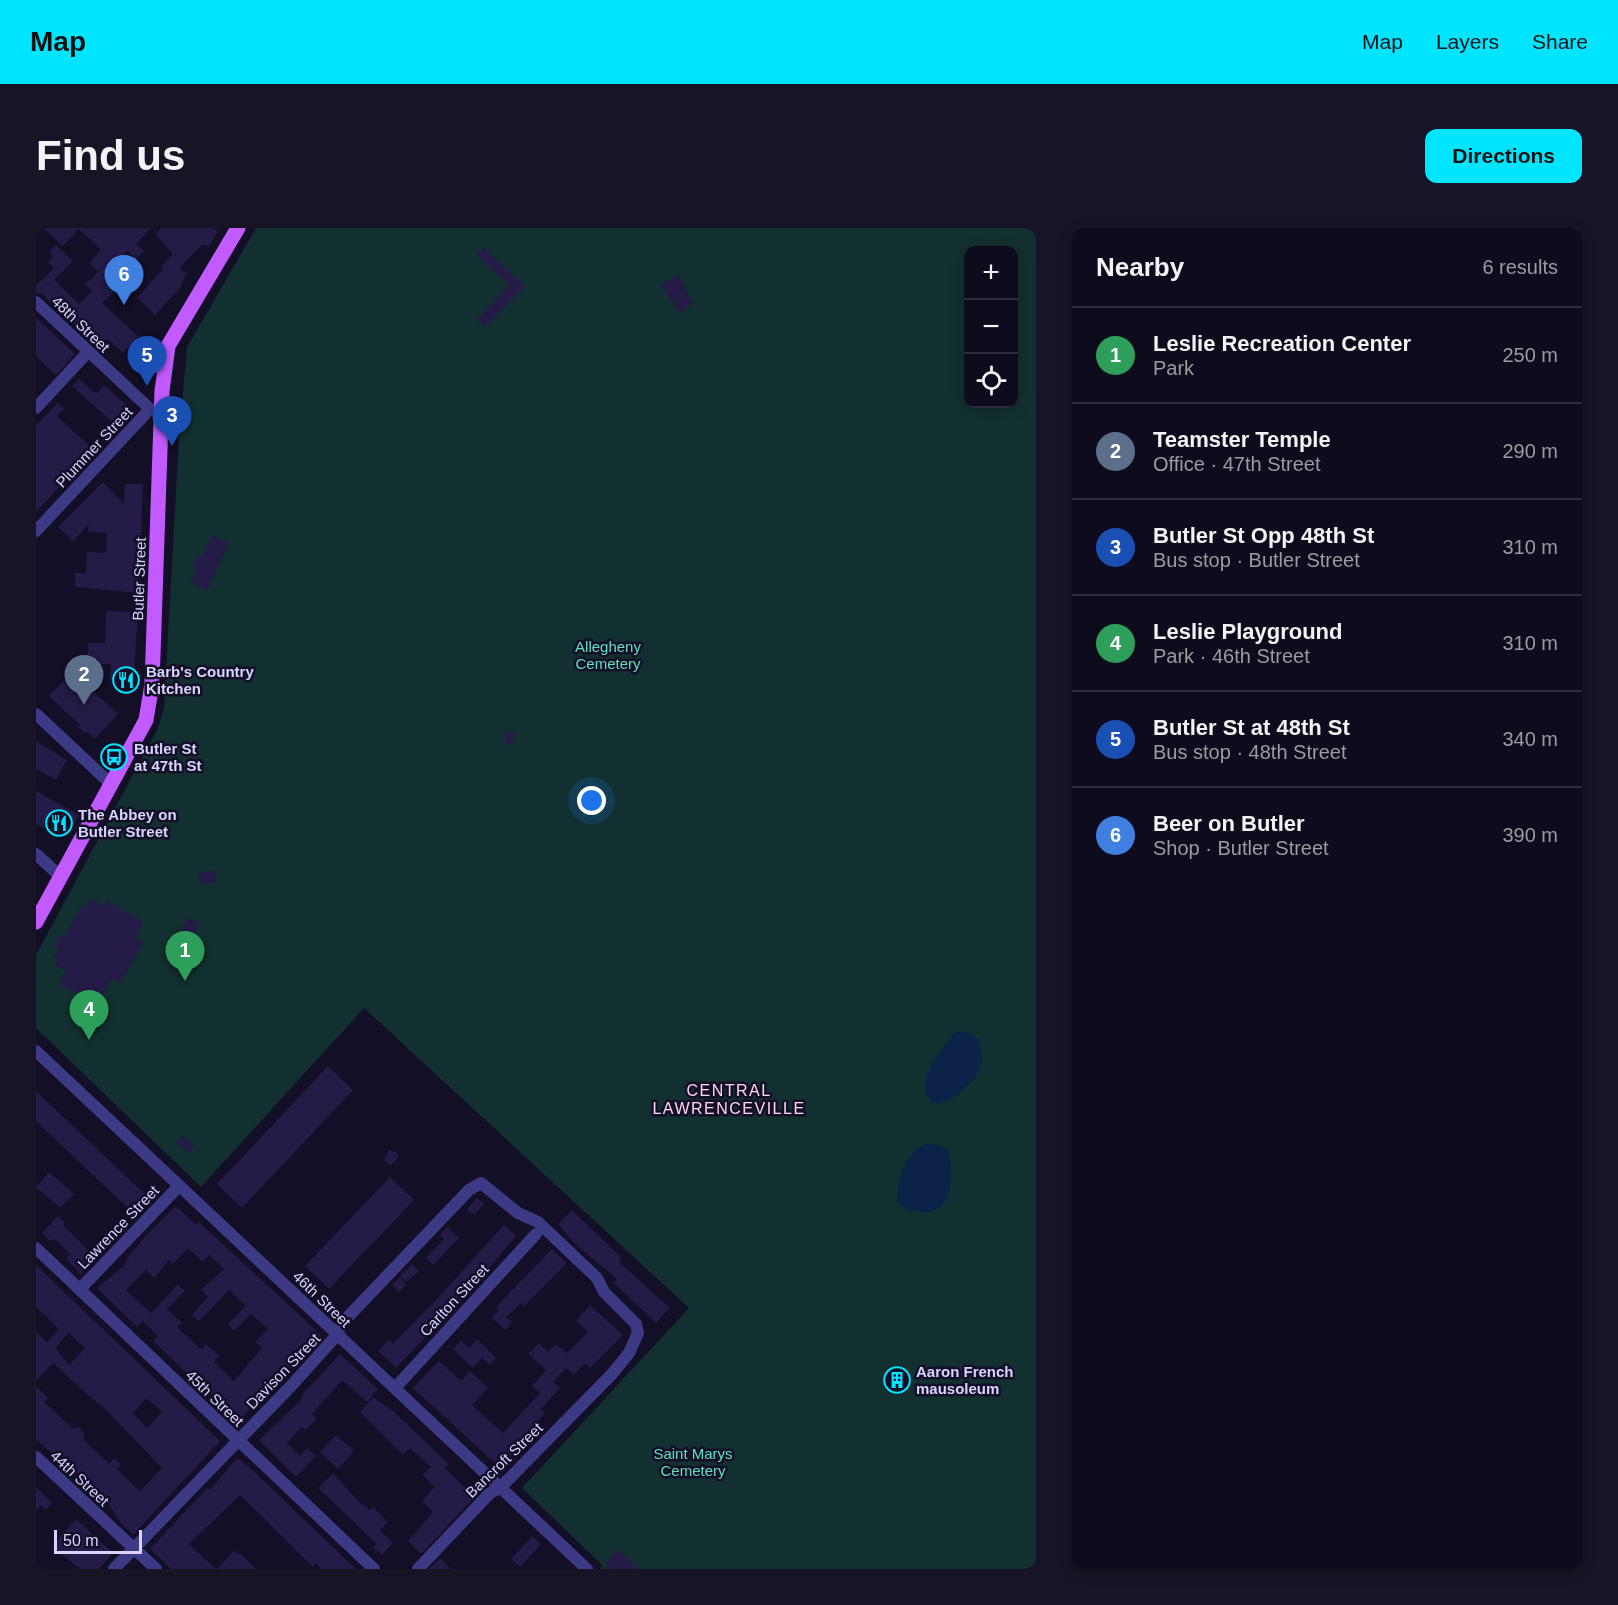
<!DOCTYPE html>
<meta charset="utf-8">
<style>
body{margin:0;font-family:Arial,sans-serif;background:#171425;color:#f1f3f6}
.controls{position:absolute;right:18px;top:18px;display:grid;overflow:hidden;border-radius:12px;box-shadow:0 3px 15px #0003}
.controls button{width:54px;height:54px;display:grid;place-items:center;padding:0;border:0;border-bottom:2px solid #2e2b3b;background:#0e0b1c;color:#f1f3f6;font:30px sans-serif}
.scale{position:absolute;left:18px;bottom:15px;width:88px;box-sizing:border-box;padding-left:6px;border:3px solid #d9d4ff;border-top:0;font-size:16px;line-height:21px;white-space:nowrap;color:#d9d4ff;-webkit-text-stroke:4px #130f26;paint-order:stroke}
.you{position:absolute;left:556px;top:573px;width:21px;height:21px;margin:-15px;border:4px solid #fff;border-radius:50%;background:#1a73e8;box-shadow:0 0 0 9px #1a73e833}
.badge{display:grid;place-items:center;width:39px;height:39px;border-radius:50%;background:#00e5ff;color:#fff;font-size:20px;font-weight:700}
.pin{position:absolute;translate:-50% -50px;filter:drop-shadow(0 2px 3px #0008)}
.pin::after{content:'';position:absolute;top:32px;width:21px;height:18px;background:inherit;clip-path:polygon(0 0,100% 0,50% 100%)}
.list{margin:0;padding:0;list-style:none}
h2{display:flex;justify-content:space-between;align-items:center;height:78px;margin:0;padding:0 24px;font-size:26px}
h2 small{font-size:20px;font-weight:400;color:#9b9ba3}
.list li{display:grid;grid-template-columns:39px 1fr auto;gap:18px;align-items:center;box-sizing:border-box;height:96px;padding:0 24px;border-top:2px solid #2e2b3b}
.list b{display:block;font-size:22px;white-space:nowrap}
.list p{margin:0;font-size:20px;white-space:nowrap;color:#9b9ba3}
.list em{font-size:20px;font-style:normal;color:#9b9ba3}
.icon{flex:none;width:33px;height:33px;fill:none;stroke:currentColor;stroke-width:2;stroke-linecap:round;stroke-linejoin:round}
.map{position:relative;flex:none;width:1000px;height:1341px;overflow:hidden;border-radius:12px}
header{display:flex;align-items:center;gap:36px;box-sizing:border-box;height:84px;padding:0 30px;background:#00e5ff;color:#111}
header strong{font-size:28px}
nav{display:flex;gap:33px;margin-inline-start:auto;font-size:21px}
.intro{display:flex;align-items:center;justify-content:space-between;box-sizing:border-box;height:144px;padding:0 36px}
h1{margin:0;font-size:42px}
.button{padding:15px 27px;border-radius:12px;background:#00e5ff;color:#111;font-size:21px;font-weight:700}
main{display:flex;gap:36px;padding:0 36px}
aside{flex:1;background:#0e0b1c;border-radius:12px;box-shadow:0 3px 15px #0003}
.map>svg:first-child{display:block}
</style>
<header>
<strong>Map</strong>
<nav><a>Map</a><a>Layers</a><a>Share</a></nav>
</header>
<div class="intro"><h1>Find us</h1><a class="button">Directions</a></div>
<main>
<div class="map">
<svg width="1000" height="1341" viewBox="0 0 1000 1341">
<rect width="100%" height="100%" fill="#130f26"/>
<path fill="#12302f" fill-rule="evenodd" d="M220,0H1000V1341H564L566,1337L486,1260L653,1080L328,780L165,959L0,800V727L121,502L128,480L143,209L151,119ZM933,22H978V176H933Z"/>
<path fill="#0c2248" d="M920,803L935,805L943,811C943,817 946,824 946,830C946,850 914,879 895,875C893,869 888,862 889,857C891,837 908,818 920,803Z
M892,916L906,918L912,922C917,945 920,984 888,984C877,983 870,984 862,975C859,957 871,919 892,916Z"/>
<path fill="#241b47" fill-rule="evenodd" d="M8,0H115L100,16L108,23L100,31L91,23L73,42L87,55L66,75L103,109L87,125L72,111L64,120L5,65L0,66V58L18,40L12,34L17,29L13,24L20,17L37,33L18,52L43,76L56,63L49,57L62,44L53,35L65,22L43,1L27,18Z
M125,0H177L182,3L173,19L167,16L143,40L150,45L145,59L119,87L101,70L127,41L125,39L137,26L120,6Z
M448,20L489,58L449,99L441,92L473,57L441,27Z
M643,47L657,76L644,85L625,57Z
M0,90L39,126L20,147L0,128Z
M43,151L60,166L68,157L96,182L82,199L36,158Z
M22,175L28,181L21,188L58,222L0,284V197Z
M67,254L88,276L89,256H107L103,365L39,359V345H50L51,324L70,325L71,305L52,304L53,296L37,313L22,299Z
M176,307L193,315L171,363L154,355L161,340L157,338L161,328L165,330Z
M70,383L102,384L97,461H88L83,457V452H74L75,436H63V432L52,429V415H69Z
M36,444L82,486L59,511L51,503L49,505L42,499L44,497L13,468Z
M472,502L480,505L476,517L468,514Z
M0,513L31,532L20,552L0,541Z
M0,563L43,587L32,605L10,593L7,600L0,596Z
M179,642L181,654L165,657L163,645Z
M55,671L67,678L70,672L108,694L99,710L107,715L85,755L76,750L61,777L23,756L30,743L19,737L22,731L18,729L23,720L18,717L24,707L28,710L46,677L50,679Z
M152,690L164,696L157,709L145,703Z
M292,838L317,862L206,980L181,956Z
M0,863L115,972L100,988L0,893Z
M145,908L159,917L154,925L140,915Z
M353,922L358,923L362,927L361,932L354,938L348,931Z
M13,944L38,966L24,980L0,959Z
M354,949L378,972L293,1061L269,1038Z
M441,970L448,976L438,987L431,981Z
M140,978L160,997L163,994L285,1107L202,1194L117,1113L122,1108L107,1093L101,1099L61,1060L91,1035L89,1033L108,1010ZM152,1020L167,1034L173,1027L188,1041L165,1062L172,1069L156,1087L163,1093L193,1062L210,1078L192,1096L198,1103L215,1086L232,1101L219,1114L226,1120L198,1153L178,1134L183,1128L170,1116L165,1121L141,1099L146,1095L131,1081L149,1063L142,1056L115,1085L90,1062L110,1042L118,1050L133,1032L137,1036Z
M536,982L586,1030L583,1034L634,1080L620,1095L577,1054L581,1051L538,1015L522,996Z
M22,988L29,995L27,997L60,1030L45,1046L30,1031L34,1026L19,1011L14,1013L6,1005Z
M468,997L480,1008L430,1067L360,1140L342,1123L353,1112L357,1116L399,1073Z
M411,999L423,1010L397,1037L390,1030L408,1011L404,1007Z
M516,1021L531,1035L488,1078L485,1075L470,1089L476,1094L469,1102L456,1090L463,1082L460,1079Z
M376,1036L383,1043L370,1054L364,1048Z
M0,1037L184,1213L97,1307L84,1294L70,1272L68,1274L35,1240L0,1212V1158L12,1170L8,1174L38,1201L41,1198L49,1205L47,1211L73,1236L79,1230L85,1237L81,1241L104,1263L126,1240L64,1176L63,1177L17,1135L0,1153V1104L11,1114L23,1101L0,1079ZM33,1105L49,1120L33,1137L19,1120ZM111,1170L126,1184L111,1200L97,1185Z
M364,1049L370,1057L363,1064L356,1057Z
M554,1077L587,1107L554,1140L549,1135L538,1147L530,1140L517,1154L524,1160L505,1181L509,1185L477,1220L474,1225L476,1227L464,1240L377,1160L403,1133L425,1153L434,1143L452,1160L436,1177L467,1205L504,1165L496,1158L510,1142L492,1126L503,1115L512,1124L520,1116L531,1125L552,1104L540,1093Z
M441,1111L460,1130L454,1137L446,1130L437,1140L417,1121L425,1113L433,1120Z
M304,1126L342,1161L331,1174L306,1152L276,1186L281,1191L269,1202L266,1199L251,1215L264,1228L271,1220L280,1228L260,1249L223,1212L267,1170L265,1168Z
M337,1169L358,1184L413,1236L409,1240L439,1269L385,1326L372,1313L397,1284L386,1273L399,1259L386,1247L395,1239L374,1220L367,1227L324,1184Z
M300,1207L318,1223L302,1241L284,1224Z
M201,1230L213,1239L320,1341H285L280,1335L277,1339L204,1267L153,1316L180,1341H135L114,1321L172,1259L174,1262Z
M297,1245L327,1278L328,1276L334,1282L337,1279L352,1294L344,1302L357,1315L346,1327L337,1319L341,1316L282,1260Z
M0,1259L16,1275L10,1282L5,1277L0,1283Z
M40,1291L77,1325L63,1341H44L16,1318Z
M496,1308L505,1316L484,1339L475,1331Z
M582,1321L603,1341H574L569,1336Z
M198,1323L208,1329L220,1341H181Z
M404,1330L415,1341H393Z"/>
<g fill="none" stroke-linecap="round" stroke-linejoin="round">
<path stroke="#3d3a85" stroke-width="12" d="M0,74L114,181L126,183
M0,180L52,124
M0,303L114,181
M0,486L76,557
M0,626L25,649
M0,823L551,1341
M0,1020L338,1341
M44,1061L143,958
M359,1160L500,1006
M0,1229L120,1341
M78,1341L255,1158L301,1107L306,1095L433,962L445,955L482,985L502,994L561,1050L568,1064L600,1096L602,1105L593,1125L576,1146L464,1260L454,1265L382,1341"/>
<path stroke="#c25bff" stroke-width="15" d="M0,694L110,492L116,456L126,163L132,118L202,0"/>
</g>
<defs>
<g id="restaurant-ring" transform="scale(1.35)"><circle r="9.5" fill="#130f26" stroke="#00e5ff" stroke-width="1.5"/><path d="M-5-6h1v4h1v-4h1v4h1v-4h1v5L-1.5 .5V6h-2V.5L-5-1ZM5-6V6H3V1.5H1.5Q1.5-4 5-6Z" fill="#00e5ff"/></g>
<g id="bus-ring" transform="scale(1.35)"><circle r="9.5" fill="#130f26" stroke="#00e5ff" stroke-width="1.5"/><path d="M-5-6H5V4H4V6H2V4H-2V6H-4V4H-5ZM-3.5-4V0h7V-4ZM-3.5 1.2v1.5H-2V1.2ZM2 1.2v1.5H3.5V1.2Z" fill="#00e5ff"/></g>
<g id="building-ring" transform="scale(1.35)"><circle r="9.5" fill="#130f26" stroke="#00e5ff" stroke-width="1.5"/><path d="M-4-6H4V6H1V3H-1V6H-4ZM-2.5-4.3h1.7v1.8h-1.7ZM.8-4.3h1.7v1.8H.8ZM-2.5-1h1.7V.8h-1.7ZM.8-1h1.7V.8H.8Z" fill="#00e5ff"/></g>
</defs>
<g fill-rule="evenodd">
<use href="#restaurant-ring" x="90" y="452"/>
<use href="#bus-ring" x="78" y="529"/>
<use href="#restaurant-ring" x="23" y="595"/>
<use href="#building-ring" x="861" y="1152"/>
</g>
<g text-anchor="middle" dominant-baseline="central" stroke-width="5" stroke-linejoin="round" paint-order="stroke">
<g font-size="15" fill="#d9d4ff" stroke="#130f26">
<text transform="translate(45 96) rotate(44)">48th Street</text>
<text transform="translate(58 219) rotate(-47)">Plummer Street</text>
<text transform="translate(103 351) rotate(-88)">Butler Street</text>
<text transform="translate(82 999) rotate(-46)">Lawrence Street</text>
<text transform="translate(286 1071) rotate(44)">46th Street</text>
<text transform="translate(418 1072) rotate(-47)">Carlton Street</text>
<text transform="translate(247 1143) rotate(-46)">Davison Street</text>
<text transform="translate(179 1170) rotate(44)">45th Street</text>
<text transform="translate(468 1232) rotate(-44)">Bancroft Street</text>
<text transform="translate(44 1250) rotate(43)">44th Street</text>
</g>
<g font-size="15" fill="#5fe0c0" stroke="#130f26">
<text x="572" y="418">Allegheny<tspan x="572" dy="17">Cemetery</tspan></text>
<text x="657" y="1225">Saint Marys<tspan x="657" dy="17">Cemetery</tspan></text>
</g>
<g font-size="15" font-weight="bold" fill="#d9d4ff" stroke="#130f26" text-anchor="start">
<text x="110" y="443">Barb's Country<tspan x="110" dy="17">Kitchen</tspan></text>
<text x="98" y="520">Butler St<tspan x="98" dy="17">at 47th St</tspan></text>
<text x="42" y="586">The Abbey on<tspan x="42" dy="17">Butler Street</tspan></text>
<text x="880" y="1143">Aaron French<tspan x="880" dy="17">mausoleum</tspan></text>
</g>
<g font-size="16" letter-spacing="1.5" fill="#ffd6f0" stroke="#130f26">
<text x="693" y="862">CENTRAL<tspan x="693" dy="18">LAWRENCEVILLE</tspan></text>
</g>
</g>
</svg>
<div class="controls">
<button>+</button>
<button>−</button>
<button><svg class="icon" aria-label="locate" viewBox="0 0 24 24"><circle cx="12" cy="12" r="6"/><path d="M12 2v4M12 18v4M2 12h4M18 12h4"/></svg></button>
</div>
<div class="scale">50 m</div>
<div class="you"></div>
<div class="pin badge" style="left:149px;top:753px;background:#2e9e5b">1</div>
<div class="pin badge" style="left:48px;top:477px;background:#5c6f8a">2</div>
<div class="pin badge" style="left:136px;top:218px;background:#1a4fb4">3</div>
<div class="pin badge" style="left:53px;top:812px;background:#2e9e5b">4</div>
<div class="pin badge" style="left:111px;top:158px;background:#1a4fb4">5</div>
<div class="pin badge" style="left:88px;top:77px;background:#3f7fe0">6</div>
</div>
<aside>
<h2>Nearby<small>6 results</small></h2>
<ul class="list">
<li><span class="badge" style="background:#2e9e5b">1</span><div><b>Leslie Recreation Center</b><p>Park</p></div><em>250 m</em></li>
<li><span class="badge" style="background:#5c6f8a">2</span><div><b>Teamster Temple</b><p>Office · 47th Street</p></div><em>290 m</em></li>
<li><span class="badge" style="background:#1a4fb4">3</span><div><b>Butler St Opp 48th St</b><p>Bus stop · Butler Street</p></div><em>310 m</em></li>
<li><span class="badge" style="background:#2e9e5b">4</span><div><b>Leslie Playground</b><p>Park · 46th Street</p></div><em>310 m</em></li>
<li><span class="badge" style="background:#1a4fb4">5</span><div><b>Butler St at 48th St</b><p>Bus stop · 48th Street</p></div><em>340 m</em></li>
<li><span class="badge" style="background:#3f7fe0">6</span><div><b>Beer on Butler</b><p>Shop · Butler Street</p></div><em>390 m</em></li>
</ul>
</aside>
</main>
